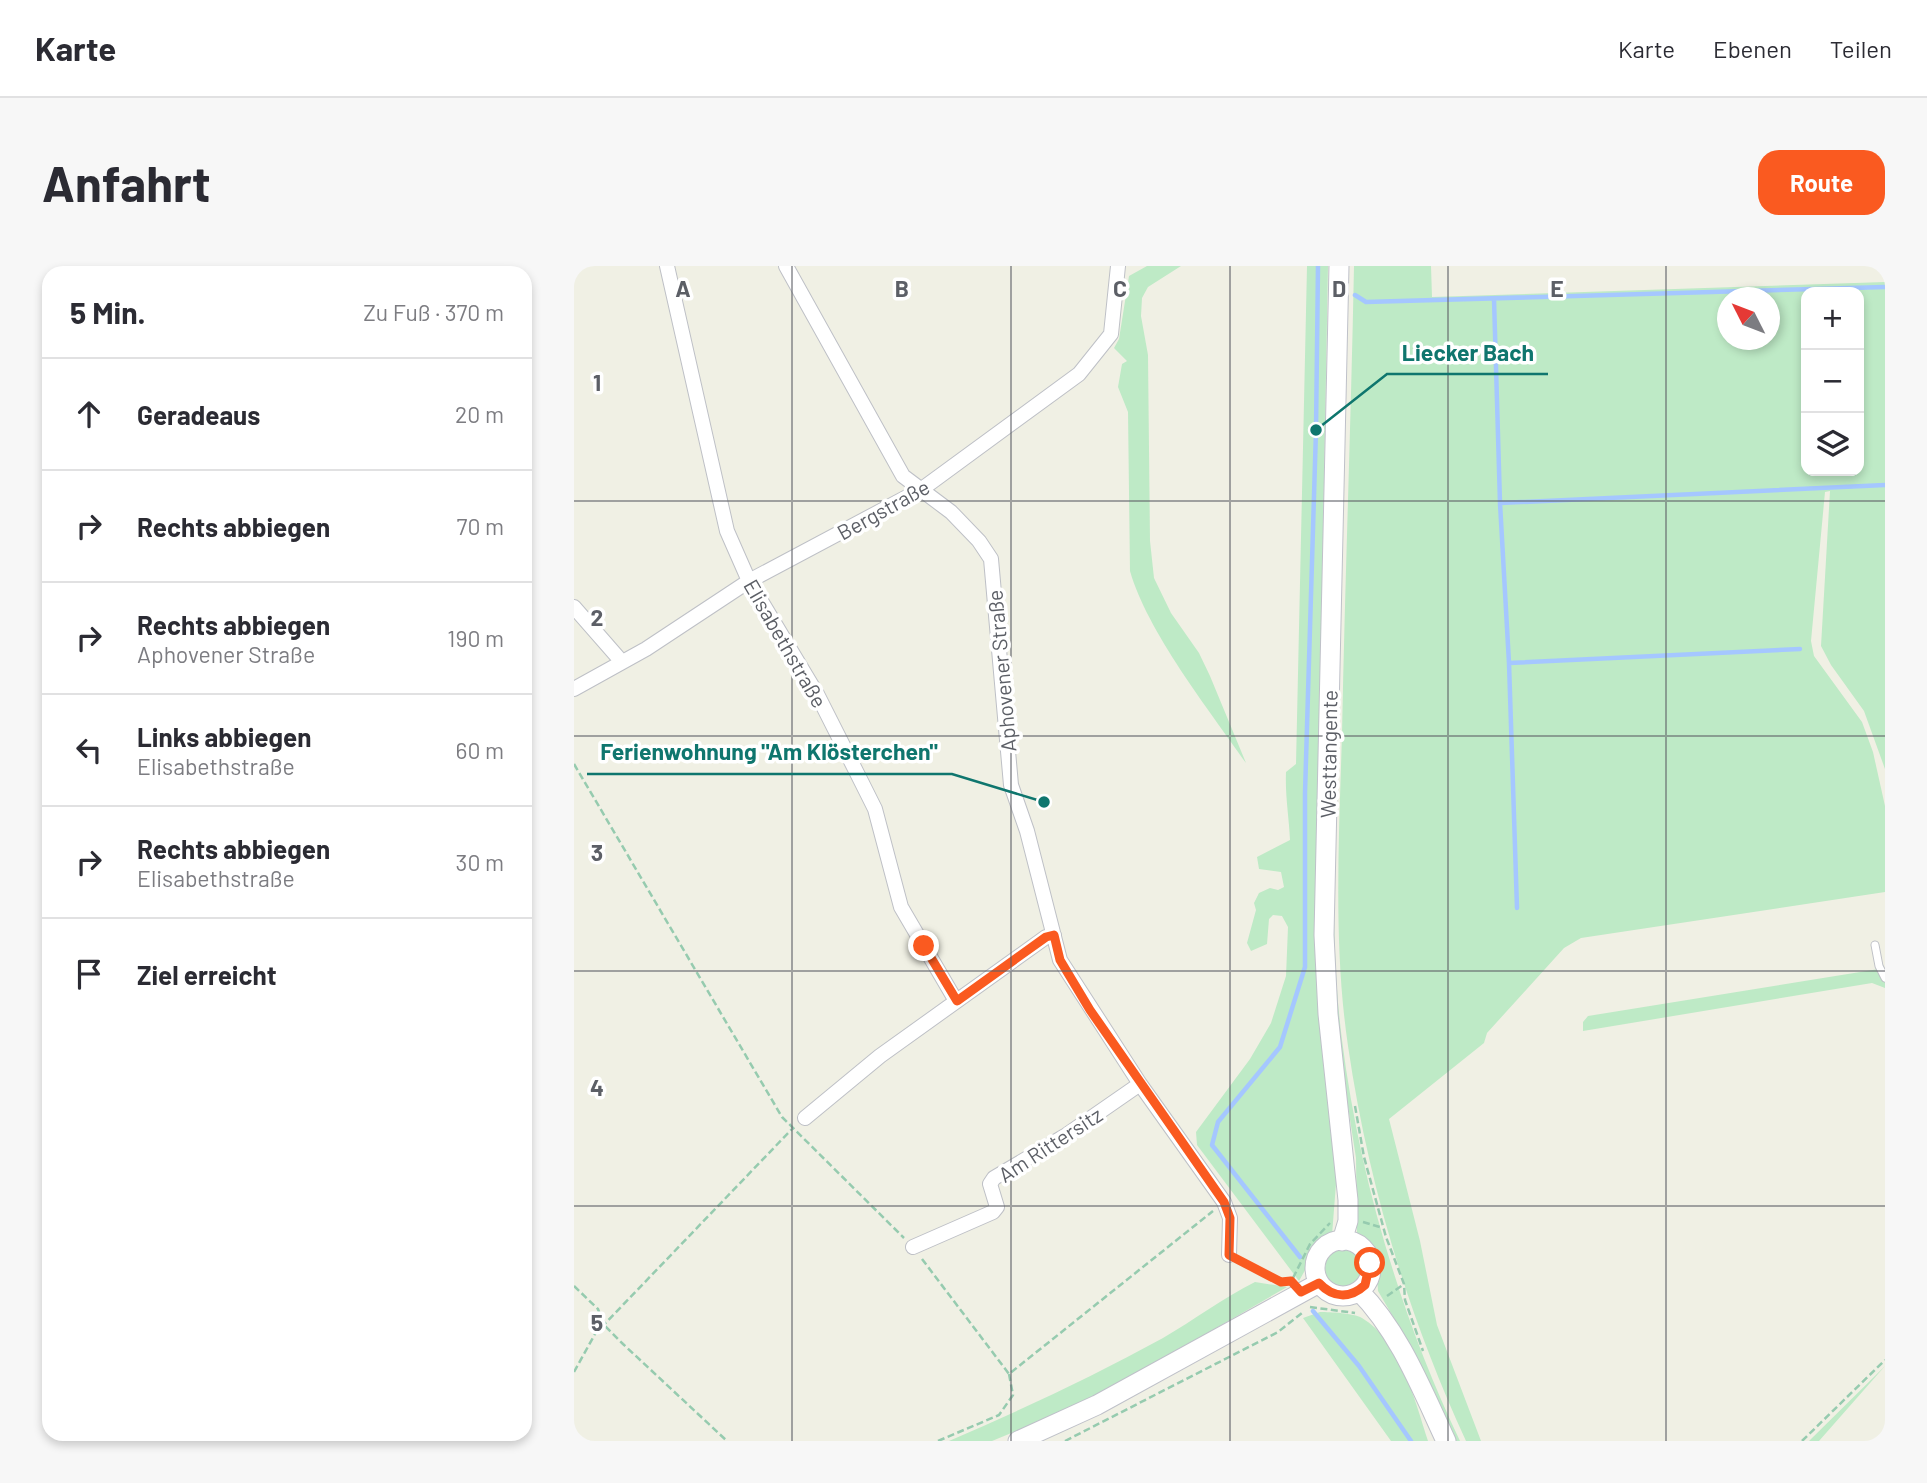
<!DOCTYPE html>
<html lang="de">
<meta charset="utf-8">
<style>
body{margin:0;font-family:Barlow,sans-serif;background:#f7f7f7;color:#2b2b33}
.controls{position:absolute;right:21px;top:21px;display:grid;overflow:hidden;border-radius:14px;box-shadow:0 4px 10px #0003}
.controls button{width:63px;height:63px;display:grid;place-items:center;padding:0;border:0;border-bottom:2px solid #e1e1e2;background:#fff;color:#2b2b33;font:35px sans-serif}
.compass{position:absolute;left:1143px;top:21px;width:63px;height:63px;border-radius:50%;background:#fff;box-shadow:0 4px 10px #0003;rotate:312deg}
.stop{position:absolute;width:21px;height:21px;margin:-16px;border:5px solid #fa5a20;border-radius:50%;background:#fff}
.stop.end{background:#fa5a20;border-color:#fff;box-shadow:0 2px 7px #0008}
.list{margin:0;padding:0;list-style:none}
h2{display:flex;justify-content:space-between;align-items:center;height:91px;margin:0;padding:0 28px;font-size:30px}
h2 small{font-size:23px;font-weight:400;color:#7c7c81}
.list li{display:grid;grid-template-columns:46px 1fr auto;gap:21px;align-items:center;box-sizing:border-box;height:112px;padding:0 28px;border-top:2px solid #e1e1e2}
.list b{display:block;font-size:26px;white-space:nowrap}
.list p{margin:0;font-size:23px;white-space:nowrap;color:#7c7c81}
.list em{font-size:23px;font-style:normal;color:#7c7c81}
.icon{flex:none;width:38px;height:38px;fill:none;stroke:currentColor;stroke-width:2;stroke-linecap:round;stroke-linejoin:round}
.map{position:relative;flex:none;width:1311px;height:1175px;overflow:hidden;border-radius:21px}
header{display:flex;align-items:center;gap:42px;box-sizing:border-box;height:98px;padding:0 35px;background:#fff;border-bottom:2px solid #e1e1e2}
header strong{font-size:33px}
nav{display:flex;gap:38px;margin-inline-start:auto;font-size:24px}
.intro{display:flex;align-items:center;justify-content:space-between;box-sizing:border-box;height:168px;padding:0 42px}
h1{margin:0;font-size:49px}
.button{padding:18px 32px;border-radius:21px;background:#fa5a20;color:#fff;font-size:24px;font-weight:700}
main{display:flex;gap:42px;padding:0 42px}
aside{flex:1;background:#fff;border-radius:21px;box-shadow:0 4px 10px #0003}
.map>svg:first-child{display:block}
</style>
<header>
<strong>Karte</strong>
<nav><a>Karte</a><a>Ebenen</a><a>Teilen</a></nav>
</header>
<div class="intro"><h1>Anfahrt</h1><a class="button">Route</a></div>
<main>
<aside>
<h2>5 Min.<small>Zu Fuß · 370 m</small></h2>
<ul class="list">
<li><svg class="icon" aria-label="ahead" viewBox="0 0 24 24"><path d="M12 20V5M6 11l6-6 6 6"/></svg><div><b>Geradeaus</b></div><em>20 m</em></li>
<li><svg class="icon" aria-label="right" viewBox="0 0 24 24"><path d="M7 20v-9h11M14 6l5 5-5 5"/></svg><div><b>Rechts abbiegen</b></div><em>70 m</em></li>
<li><svg class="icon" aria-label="right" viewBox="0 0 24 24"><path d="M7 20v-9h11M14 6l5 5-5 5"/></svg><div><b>Rechts abbiegen</b><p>Aphovener Straße</p></div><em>190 m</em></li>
<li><svg class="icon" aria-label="left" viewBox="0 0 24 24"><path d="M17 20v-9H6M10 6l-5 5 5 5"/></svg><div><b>Links abbiegen</b><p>Elisabethstraße</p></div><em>60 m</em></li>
<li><svg class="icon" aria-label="right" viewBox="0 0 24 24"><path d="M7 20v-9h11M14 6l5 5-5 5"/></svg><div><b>Rechts abbiegen</b><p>Elisabethstraße</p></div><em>30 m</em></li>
<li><svg class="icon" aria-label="arrive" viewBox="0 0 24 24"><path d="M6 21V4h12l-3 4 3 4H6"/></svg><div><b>Ziel erreicht</b></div></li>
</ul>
</aside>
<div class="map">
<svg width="1311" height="1175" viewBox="0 0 1311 1175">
<rect width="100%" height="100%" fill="#f0f0e4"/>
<path fill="#beeac6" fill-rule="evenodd" d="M573,0H607L574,21L568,32L567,50L574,89L576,275L580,312L597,347L625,387L636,410L672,497C635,444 573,365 556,305L554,146L544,121L548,98L553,95L540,82L545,73L555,10Z
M733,0H754L742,650L763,905L758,969L744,981L725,1015L623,879L622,866L676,793L697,757L712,710L714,661L708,650L699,649L695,653L693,678L677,685L673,677L682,644L680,637L685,627L696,622L704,624L710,621L707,606L685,603L683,591L716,574C715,551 711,530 712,506L722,498Z
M771,0H775C771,154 766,308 763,462C761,565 755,671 768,774C785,909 827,1052 886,1175H882L839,1085L804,1025L802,988L783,967L782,892L763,770L758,668Z
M780,0H857L858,31L1311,16V503L1290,445L1257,399L1247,380L1256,225L1251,226L1237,375L1240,390L1288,456L1299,486L1311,540V626L1007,672L990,682L913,767L910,777L815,853L846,975L863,1059L907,1175H892C834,1049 794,917 774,780C759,678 765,571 768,468C771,312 777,156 780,0ZM1232,26H1285V205H1232ZM1154,32H1196V74H1154Z
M1311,702V722L1298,717L1009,765V756L1014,750Z
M751 1002a19 19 0 1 1 38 0a19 19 0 1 1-38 0Z
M681,1016L713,1021L554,1113L476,1151L418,1175H375C447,1144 520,1110 589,1072C620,1054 649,1032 681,1016Z
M746,1046C757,1046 779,1047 788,1052C827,1075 841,1135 854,1175H817L729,1052Z
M1311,1100L1245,1175H1235Z"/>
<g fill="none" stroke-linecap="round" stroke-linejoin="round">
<path stroke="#a5c7ff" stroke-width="4.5" d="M781,29L792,36L1311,21
M920,33L926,237L1311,219
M926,237L935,397L1226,383
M935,397L943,642
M726,991L638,879L644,856L706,781L731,701V527L742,164L744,0
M739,1045L785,1100L837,1175"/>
<g stroke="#bec0c6" stroke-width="9">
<path id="lane" d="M1301,679L1305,700L1311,712"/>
</g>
<g stroke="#bec0c6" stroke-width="16">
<path id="street" d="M93,0L153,265L175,315L243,428L288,517L301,543L327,641L382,735
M212,0L329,210L377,246L405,275L417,293L437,519L453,565L486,694L566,818L650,936L656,952L655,989
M0,341L48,396
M0,423L72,383L175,315L348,223L505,108L537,68L544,0
M231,852L306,790L472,671L480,669
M339,981L419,946L423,941L416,918L420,912L491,870L566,818"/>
</g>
<g stroke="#bfc1c9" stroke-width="21">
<path id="secondary" d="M765,0L750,669L754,748L774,934V955L768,975
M741 1002a28 28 0 1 1 56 0a28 28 0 1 1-56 0Z
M785,1025C825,1065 848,1124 872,1175
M444,1175L523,1139L745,1017"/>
</g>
<path stroke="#96cbaf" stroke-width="2.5" stroke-dasharray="7 3.5" stroke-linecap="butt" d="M0,498L208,851L330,972
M781,840L790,891L812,971L830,1018L831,1034L849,1085
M789,956L809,962
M348,993L435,1108L639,945
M666,995L707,1016L714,1015
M719,1012L736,978L756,957
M0,1020L24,1043L29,1058L49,1078L153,1175
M813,1030L830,1018
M736,1041L781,1047
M0,1106L21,1068L218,863
M364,1175L425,1149L439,1129L435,1108
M491,1175L704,1066L728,1047
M1228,1175L1311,1094"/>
<use href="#lane" stroke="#fff" stroke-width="7"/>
<use href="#street" stroke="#fff" stroke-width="14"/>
<use href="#secondary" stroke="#fff" stroke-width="19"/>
</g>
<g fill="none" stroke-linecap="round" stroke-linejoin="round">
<path stroke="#fa5a20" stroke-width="9" d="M350,680L383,735L472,671L480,669L486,694L516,744L650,936L656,952L655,989L707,1016L717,1015L727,1026L745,1017C759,1032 776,1033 791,1019L796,997"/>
</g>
<path fill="none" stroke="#5c5f66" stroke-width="2" stroke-opacity="0.55" d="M218,0V1175M437,0V1175M656,0V1175M874,0V1175M1092,0V1175M0,235H1311M0,470H1311M0,705H1311M0,940H1311"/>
<g text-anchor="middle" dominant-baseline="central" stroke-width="7" stroke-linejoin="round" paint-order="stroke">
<g font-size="21" fill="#5c5f66" stroke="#fff">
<text transform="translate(309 243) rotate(-29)">Bergstraße</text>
<text transform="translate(212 377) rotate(60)">Elisabethstraße</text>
<text transform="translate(427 405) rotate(-95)">Aphovener Straße</text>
<text transform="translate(754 488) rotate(-89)">Westtangente</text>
<text transform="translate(476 878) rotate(-33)">Am Rittersitz</text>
</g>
</g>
<g font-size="23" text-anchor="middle" font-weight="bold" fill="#5c5f66" stroke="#fff" stroke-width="7" stroke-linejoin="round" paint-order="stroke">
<text x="109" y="31">A</text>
<text x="328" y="31">B</text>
<text x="546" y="31">C</text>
<text x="765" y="31">D</text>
<text x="983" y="31">E</text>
<text x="23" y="125">1</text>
<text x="23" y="360">2</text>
<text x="23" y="595">3</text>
<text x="23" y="830">4</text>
<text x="23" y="1065">5</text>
</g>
<path fill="none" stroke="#0f766e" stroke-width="2.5" d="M742 164L813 108H974M470 536L378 508H13"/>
<g fill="#0f766e" stroke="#fff" stroke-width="2.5">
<circle cx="742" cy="164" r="7"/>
<circle cx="470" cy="536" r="7"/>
</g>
<g font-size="23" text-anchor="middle" font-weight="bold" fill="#0f766e" stroke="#fff" stroke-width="7" stroke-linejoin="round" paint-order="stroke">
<text x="894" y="95">Liecker Bach</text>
<text x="195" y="494">Ferienwohnung "Am Klösterchen"</text>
</g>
</svg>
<div class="controls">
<button>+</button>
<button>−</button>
<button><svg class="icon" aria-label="layers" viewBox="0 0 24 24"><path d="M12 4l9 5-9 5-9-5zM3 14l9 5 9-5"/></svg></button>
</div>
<svg class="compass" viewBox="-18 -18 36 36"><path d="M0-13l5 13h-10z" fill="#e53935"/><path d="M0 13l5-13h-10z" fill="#7c7c81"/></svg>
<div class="stop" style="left:796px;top:997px"></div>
<div class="stop end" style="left:350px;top:680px"></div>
</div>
</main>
